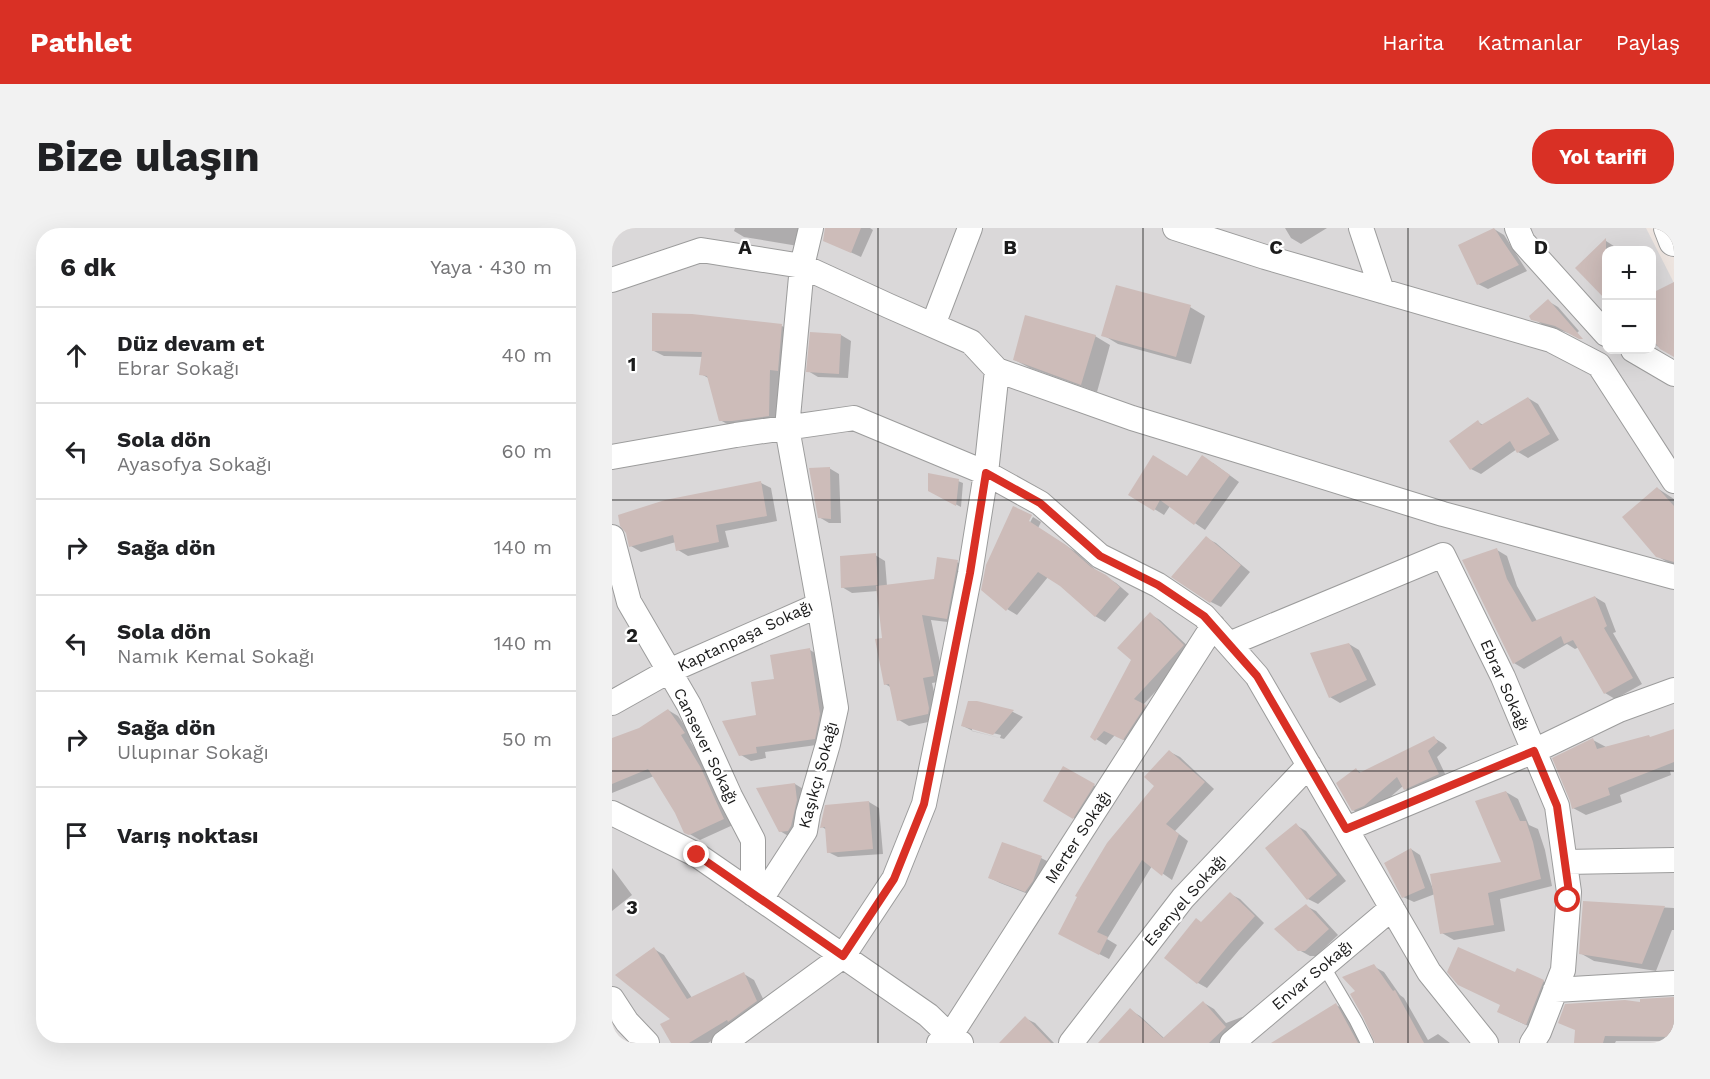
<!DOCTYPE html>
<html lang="tr">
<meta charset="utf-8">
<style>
body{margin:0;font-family:"Work Sans",sans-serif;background:#f2f2f2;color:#202124}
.controls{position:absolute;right:18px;top:18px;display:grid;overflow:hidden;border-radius:12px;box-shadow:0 6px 24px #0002}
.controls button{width:54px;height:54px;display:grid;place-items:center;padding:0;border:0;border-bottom:2px solid #e0e0e0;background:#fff;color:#202124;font:30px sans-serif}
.stop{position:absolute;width:18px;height:18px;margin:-14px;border:4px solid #d93025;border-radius:50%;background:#fff}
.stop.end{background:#d93025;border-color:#fff;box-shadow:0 2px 6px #0008}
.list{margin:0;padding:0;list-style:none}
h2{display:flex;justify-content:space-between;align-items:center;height:78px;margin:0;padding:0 24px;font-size:26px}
h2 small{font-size:20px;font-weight:400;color:#757577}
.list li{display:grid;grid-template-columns:39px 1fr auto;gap:18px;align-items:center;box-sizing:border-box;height:96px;padding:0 24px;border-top:2px solid #e0e0e0}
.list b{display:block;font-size:22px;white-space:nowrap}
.list p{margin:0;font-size:20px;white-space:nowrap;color:#757577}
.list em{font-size:20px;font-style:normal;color:#757577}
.icon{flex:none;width:33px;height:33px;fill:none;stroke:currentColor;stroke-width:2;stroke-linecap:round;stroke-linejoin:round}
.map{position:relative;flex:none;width:1062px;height:815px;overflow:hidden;border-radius:24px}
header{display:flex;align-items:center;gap:36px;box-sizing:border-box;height:84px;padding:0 30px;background:#d93025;color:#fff}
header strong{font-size:28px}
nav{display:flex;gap:33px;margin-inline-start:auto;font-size:21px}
.intro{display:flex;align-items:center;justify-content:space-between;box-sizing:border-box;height:144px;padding:0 36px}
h1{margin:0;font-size:42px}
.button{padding:15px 27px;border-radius:24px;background:#d93025;color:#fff;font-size:21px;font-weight:700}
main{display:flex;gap:36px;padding:0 36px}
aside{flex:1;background:#fff;border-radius:24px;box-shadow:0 6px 24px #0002}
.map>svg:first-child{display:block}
</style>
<header>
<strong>Pathlet</strong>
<nav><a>Harita</a><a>Katmanlar</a><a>Paylaş</a></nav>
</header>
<div class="intro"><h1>Bize ulaşın</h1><a class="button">Yol tarifi</a></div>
<main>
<aside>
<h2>6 dk<small>Yaya · 430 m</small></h2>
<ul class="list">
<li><svg class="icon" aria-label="ahead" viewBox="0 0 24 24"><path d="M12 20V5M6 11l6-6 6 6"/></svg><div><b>Düz devam et</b><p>Ebrar Sokağı</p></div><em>40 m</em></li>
<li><svg class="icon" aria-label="left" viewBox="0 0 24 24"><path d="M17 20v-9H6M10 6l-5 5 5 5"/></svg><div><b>Sola dön</b><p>Ayasofya Sokağı</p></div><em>60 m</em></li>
<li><svg class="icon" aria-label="right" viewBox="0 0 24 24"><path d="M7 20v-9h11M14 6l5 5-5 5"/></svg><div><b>Sağa dön</b></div><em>140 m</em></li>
<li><svg class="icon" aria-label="left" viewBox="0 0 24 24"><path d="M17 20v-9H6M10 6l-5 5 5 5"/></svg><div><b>Sola dön</b><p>Namık Kemal Sokağı</p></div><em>140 m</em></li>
<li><svg class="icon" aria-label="right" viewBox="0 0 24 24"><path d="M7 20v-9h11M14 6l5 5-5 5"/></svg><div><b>Sağa dön</b><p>Ulupınar Sokağı</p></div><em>50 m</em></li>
<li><svg class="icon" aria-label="arrive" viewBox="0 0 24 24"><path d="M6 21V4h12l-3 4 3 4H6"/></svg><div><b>Varış noktası</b></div></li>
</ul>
</aside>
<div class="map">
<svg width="1062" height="815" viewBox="0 0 1062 815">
<rect width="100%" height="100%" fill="#eee5e0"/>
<path fill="#dad8d9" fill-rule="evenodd" d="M0,0H1034L1062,55V815H0ZM994,22H1040V122H994Z"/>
<path fill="#0003" fill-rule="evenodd" d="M123,0H197L186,18L132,9L122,3Z
M214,0H258L261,2L249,29L212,12Z
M673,0H715L689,16L679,10Z
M882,1L892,7L915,43L876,61L866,56Z
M994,13L1008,22H994V68L990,65Z
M1062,56V128L1040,115V66Z
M936,73L946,79L967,103L963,107L931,97L921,90Z
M578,79L593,88L579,136L506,116L491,107Z
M170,98L180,104L176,148L167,147V193L119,198L108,192L98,151L89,146L91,129L52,128L42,123Z
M200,105L229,107L239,113L236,150L206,149L196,143Z
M483,108L498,117L485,164L418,140L403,132Z
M916,170L926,176L947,212L916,230L906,224L905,221L869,246L859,241L866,194L871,197Z
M601,235L627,254L593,302L558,278L552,287L518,266L576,250Z
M217,240L227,246L229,295H217L207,289Z
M346,253L351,255L349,279L318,263Z
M149,255L159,260L165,293L113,303L117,319L76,328L66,322L64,314L29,324L19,318Z
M1045,260L1062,271V338L1045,328Z
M421,289L429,294L426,300L464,324L487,345L504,355L517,366L493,394L483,388L448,357L436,349L405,387L395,381L415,300Z
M594,310L604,315L638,344L609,379L599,374Z
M885,322L895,328L905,358L925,393L983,369L993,375L1004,404L1001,405L1030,456L1003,471L993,465L967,419L963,421L955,416L912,441L902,435Z
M263,327L273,333L275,358L323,352L345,334L355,340L344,395L319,392L332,453L320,455L327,486L326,492L297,498L287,492L280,460L273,456L272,411L266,363L240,365L230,359Z
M538,386L548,392L581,423L531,477L543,484L521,517L503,507L494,517L484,511L521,432Z
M737,416L747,422L764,457L728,475L718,469Z
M198,422L208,428L218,492L212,516L153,524L154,530L139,533L129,527L164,452Z
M364,474L401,484L411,489L392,511L361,503L351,498ZM360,500L389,507L388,510L360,503Z
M56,482L66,488L82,511L78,513L99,547L121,597L88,612L74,604L65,584L42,548L0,565V511L28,501Z
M1062,502V542L1058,543L1059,547L1008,567L1010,574L974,587L961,580L981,512L994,519L1039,510Z
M822,510L832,516L835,520L825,529L836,552L803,566L793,561L791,558L762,583L751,588L741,582L744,542L750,545Z
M558,524L568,529L602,561L563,603L576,613L560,652L540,638L495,711L505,717L497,731L458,711L467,668L544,558Z
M451,540L492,563L471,595L433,573Z
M183,556L193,562L195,578L178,609L168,603Z
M894,564L906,571L917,597L926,601L933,622L940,658L888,671L893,703L842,712L830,705L823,666L802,674L791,669L799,621L808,627L821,661L891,635Z
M257,574L267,580L271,626L226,629L216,624L215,602L210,599L214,578Z
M684,597L694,603L734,653L706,676L696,671Z
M429,630L439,635L424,669L388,655L378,650Z
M0,640L20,667L0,683Z
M618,666L628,671L652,695L627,722L595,760L586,755L590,695Z
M972,675L1062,680V702H1060L1044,743L982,733L968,725Z
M694,678L704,683L726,707L704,728H698L687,722Z
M42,721L52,727L80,770L132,746L142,752L155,779L96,815H61L60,791Z
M761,738L772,744L788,767L792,770L816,812L826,806L838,815H764L745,763Z
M904,746L931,753L941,759L925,802L897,789Z
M1062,771V813H1004L1003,815H964L1029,775Z
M592,775L602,781L614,795L630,789L639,794L617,815H488L518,782L528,788L552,810Z
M724,777L734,782L751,815H671Z
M413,790L423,795L442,815H389Z"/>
<path fill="#cdbcb9" d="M213,0H249L239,25L211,13Z
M882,0L907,37L865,57L846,17Z
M994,10V72L963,40Z
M1062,54V129L1048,121L1040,111V65Z
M504,57L579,77L564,129L489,108Z
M936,71L971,111H967L943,98L919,92L917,88Z
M40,85L80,86L170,96L166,143L158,142L157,188L120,193H107L95,148L87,147L90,124L40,123Z
M413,87L484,107L469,157L401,132Z
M198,104L229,106L227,146L194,144Z
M916,169L938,206L905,225L898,213L858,242L837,213L866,192L869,197Z
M541,227L575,248L590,227L618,247L582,297L548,272L542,283L516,267Z
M218,239L219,291L206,290L197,240Z
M316,245L347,251L344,278L316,263Z
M149,253L155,288L104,297L107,314L64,323L61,307L17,319L14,305L8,298L6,287L53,272Z
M1045,259L1062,278V334L1044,329L1010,289Z
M401,278L420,287L417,293L454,317L479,339L494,347L508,359L483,389L448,358L426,344L394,383L369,362L374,337Z
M594,308L629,337L598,375L559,349Z
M885,320L895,351L920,394L983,368L995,398L992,400L1021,450L992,466L961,412L952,416L949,408L901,436L850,332Z
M264,325L266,357L229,360L228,328Z
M325,329L346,332L335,391L310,387L322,448L311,450L317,480L316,486L285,493L277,456L272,457L263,411L270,410L264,358L322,351Z
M538,384L572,417L522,471L534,477L511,512L492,503L483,513L478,509L519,432L505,420Z
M737,415L755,452L717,470L698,425Z
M198,420L208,486L203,511L144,519L145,525L127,528L110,493L144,487L139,454L162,451L158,427Z
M356,473H365L402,482L381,507L349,498Z
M56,481L73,505L69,507L89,540L112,591L77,607L72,605L63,585L36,541L0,556V510L27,500Z
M1062,501V534L996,560L998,567L960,581L958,573L940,530L981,510L985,521L1037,507L1038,509Z
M822,508L826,514L816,523L827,546L792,562L785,549L752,578L740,583L724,555L744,540L747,545Z
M557,522L593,554L554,596L567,606L550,648L530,632L485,704L496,709L487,727L446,706L465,669L463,668L495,615L542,558L532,549Z
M451,538L483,556L461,591L431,573Z
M183,555L185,572L179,598L176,603L167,604L144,560Z
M894,563L908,593H914L921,614L929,651L876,665L882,697L828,706L818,646L889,634L863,573Z
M257,573L261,621L215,625L213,599L208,600L213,577Z
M684,595L725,647L695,672L653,620Z
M390,614L430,628L421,653L413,664L376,650Z
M799,620L813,660L790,670L772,635Z
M618,664L643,688L617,717L585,756L552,730L584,690L589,694Z
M971,673L1053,678L1030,736L967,726Z
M694,676L717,701L693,723H686L662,701Z
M42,719L75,771L132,744L145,773L116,794L115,792L77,815H59L48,796L58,791L3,747Z
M846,719L903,744L905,740L932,752L914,797L885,784L888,777L846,757L835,744Z
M762,736L781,763L783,762L812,815H763L751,789L738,766L743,763L730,749Z
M1062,769V809L993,808L991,815H962L963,802L946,795L953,776L1013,772L1028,774V771Z
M591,773L614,799L597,815H486L518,780L551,810Z
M724,775L746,815H659Z
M413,788L439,815H387Z"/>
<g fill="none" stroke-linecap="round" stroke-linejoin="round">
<g stroke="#9c9c9c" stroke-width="14">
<path id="service" d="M711,737L744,793L755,815"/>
</g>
<g stroke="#9c9c9c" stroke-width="26">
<path id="minor" d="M199,0L190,38L277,78L359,114L385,142L520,190L654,231L831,286L1062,349
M563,0L653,29L939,112L987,137L1062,253
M749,0L770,63
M905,0L911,14L994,106
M0,52L89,22L190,38L175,200L207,377L57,443L0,475
M321,97L358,0
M1021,122L1062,146
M0,229L124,207L242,190L374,245L428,275L488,328L546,357L592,388L645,448L817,744L874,815
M0,309L17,374L77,477L118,568L141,612V666
M617,416L831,327L891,449L945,578L957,664L951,742L927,804L920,815
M0,585L85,627L316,787L338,808L349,815
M734,601L922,523L1007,482L1062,462
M953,634L1062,632
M149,671L193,603L196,585L216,516L224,480L207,377
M943,762L1062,755
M0,771L15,794L35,815
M112,815L231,728L282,651L312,576L332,478L358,345L374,245L385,142
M327,815L338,808L601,398
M459,815L571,670L697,537
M620,815L780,680"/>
</g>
<g stroke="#9c9c9c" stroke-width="32">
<path id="tertiary" d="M1057,0L1062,13"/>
</g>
<use href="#service" stroke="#fff" stroke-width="12"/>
<use href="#minor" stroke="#fff" stroke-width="24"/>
<use href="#tertiary" stroke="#fff" stroke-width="30"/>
</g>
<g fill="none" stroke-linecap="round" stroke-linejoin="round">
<path stroke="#d93025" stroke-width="8" d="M85,627L231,728L282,651L312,576L358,345L374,245L428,275L488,328L546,357L592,388L645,448L734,601L922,523L945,578L957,664L956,672"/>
</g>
<path fill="none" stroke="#1b1b1b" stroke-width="1.5" stroke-opacity="0.55" d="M266,0V815M531,0V815M796,0V815M0,272H1062M0,543H1062"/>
<g text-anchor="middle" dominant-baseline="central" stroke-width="4.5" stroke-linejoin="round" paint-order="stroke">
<g font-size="16" fill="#1b1b1b" stroke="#fff">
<text transform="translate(133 408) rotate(-25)">Kaptanpaşa Sokağı</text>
<text transform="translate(893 457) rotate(66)">Ebrar Sokağı</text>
<text transform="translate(94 518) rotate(64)">Cansever Sokağı</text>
<text transform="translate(206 547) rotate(-75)">Kaşıkçı Sokağı</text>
<text transform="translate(466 609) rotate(-57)">Merter Sokağı</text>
<text transform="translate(573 672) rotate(-49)">Esenyel Sokağı</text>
<text transform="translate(700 747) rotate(-40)">Envar Sokağı</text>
</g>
</g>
<g font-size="20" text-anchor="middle" font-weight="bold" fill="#1b1b1b" stroke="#fff" stroke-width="4.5" stroke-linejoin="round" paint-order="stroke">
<text x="133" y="26">A</text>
<text x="398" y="26">B</text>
<text x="664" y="26">C</text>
<text x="929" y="26">D</text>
<text x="20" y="143">1</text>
<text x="20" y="414">2</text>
<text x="20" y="686">3</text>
</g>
</svg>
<div class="controls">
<button>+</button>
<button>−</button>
</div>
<div class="stop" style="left:956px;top:672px"></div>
<div class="stop end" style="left:85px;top:627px"></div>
</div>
</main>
